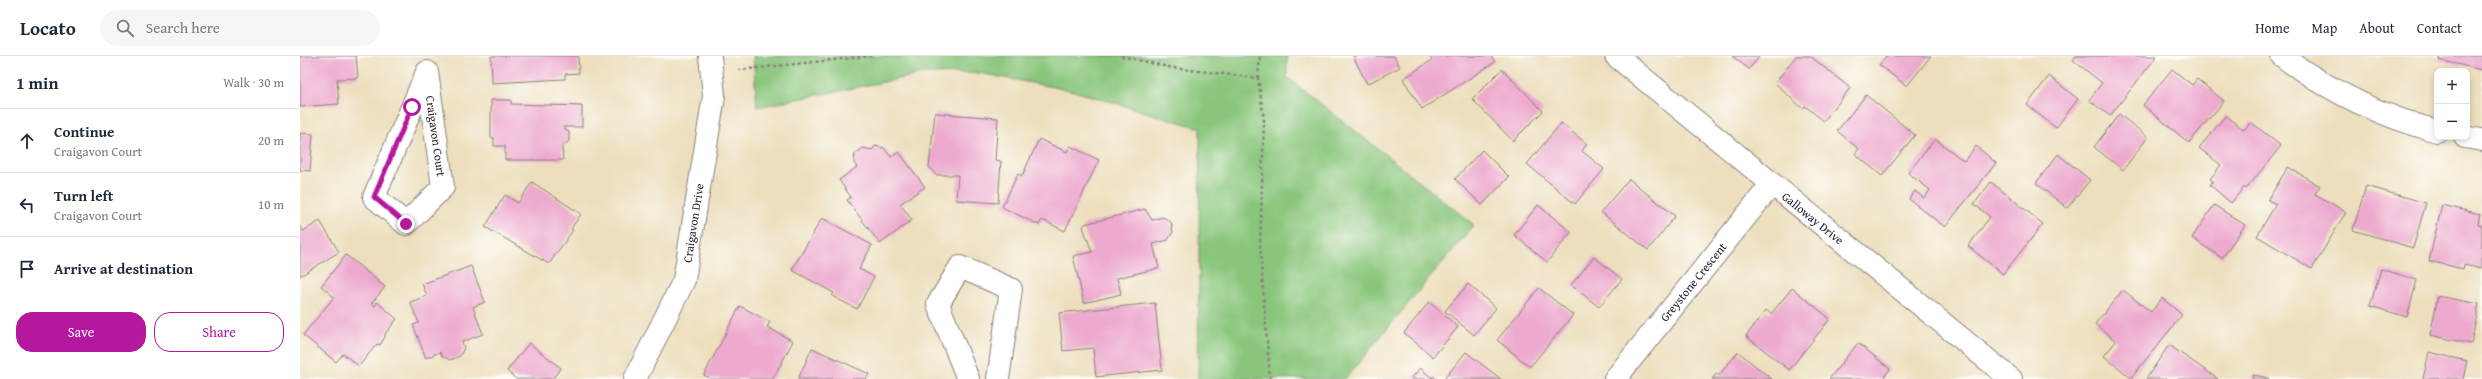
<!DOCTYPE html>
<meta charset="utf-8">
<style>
body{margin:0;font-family:"Gentium Book Plus",serif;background:#f6f6f7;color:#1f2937}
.controls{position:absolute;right:12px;top:12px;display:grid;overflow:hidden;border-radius:8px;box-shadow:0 2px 6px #0003}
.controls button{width:36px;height:36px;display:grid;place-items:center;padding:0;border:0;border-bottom:1px solid #e0e1e3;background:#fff;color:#1f2937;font:20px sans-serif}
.stop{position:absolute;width:12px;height:12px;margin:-9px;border:3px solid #b5179e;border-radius:50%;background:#fff}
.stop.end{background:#b5179e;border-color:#fff;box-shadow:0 1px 4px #0008}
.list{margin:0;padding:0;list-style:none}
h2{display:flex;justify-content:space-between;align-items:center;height:52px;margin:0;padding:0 16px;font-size:17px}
h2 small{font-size:13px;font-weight:400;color:#747a83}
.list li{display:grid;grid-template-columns:26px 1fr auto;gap:12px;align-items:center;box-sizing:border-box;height:64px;padding:0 16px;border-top:1px solid #e0e1e3}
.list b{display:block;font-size:15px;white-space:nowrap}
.list p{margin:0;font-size:13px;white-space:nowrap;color:#747a83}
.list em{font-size:13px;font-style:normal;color:#747a83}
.actions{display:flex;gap:8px;padding:12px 16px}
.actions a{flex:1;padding:9px 0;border:1px solid #b5179e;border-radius:16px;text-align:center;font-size:14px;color:#b5179e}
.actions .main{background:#b5179e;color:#fff}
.icon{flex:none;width:22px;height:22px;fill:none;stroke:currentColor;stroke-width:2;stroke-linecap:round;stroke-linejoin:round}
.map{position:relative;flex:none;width:2182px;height:323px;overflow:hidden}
header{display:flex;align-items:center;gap:24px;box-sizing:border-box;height:56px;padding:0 20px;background:#fff;border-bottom:1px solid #e0e1e3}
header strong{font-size:19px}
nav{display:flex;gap:22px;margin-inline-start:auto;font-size:14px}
.search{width:280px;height:36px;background:#f6f6f7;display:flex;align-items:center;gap:10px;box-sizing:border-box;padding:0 14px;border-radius:22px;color:#747a83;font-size:15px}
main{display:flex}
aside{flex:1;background:#fff}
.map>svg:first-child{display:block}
</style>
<header>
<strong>Locato</strong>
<div class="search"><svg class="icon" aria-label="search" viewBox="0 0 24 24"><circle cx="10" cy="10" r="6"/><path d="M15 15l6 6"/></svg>Search here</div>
<nav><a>Home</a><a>Map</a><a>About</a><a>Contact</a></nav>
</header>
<main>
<aside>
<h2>1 min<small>Walk · 30 m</small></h2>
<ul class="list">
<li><svg class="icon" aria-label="ahead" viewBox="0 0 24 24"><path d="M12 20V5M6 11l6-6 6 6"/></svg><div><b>Continue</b><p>Craigavon Court</p></div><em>20 m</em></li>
<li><svg class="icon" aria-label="left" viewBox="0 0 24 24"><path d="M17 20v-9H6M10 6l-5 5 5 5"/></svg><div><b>Turn left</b><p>Craigavon Court</p></div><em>10 m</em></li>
<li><svg class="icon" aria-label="arrive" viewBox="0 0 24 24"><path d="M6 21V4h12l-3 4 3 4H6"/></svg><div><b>Arrive at destination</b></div></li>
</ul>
<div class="actions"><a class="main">Save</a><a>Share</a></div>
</aside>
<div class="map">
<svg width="2182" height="323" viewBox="0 0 2182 323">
<rect width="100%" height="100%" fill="#fdfcf7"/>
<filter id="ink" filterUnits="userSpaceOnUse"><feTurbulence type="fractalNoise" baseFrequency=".025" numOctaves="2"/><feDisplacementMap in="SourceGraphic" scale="8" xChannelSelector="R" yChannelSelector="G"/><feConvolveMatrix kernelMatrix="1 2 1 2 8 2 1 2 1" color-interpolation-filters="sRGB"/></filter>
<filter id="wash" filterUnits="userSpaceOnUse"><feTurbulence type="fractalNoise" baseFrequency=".012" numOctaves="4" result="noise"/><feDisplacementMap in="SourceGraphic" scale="16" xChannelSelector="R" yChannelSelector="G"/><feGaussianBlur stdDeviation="0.9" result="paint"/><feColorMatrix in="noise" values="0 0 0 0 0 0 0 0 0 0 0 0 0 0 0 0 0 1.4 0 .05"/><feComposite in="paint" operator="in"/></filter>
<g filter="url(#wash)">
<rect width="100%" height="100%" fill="#eddfbd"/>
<path fill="#89c67b" stroke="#56745b" d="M453,0H987V21L1174,169L1045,323H898L900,72L774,35L679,17L624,18L457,51Z"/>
<g id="blocks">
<path fill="#eda9ce" d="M0,0H56L58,22L37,23L39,48L0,51Z
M191,0H278L279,17L265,18V23L192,27Z
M1053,0H1094L1100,11L1067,28Z
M1129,0H1191L1195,6L1122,53L1103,23L1132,4Z
M1432,0H1460L1449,13Z
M1496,0H1510L1550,32L1524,65L1505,50L1503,53L1475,27Z
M1586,0H1631L1607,30L1579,9Z
M1776,0H1857L1810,60L1789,44L1802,27L1773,4Z
M2140,0H2182V14L2139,4Z
M1202,13L1243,55L1213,85L1172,43Z
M1872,13L1892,29L1897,23L1924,45L1889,87L1843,49Z
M1749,20L1778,43L1756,72L1727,49Z
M1566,39L1615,79L1582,120L1555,98L1559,93L1537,75Z
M191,44H211V48L282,50V71H263L269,76V85L262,91L263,104H205V90H194V82H191Z
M635,57L698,62L695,104L701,105L698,147L656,144L658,119H636L629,111Z
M1819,58L1848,81L1823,114L1794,91Z
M1926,59L1944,74L1951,66L1981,90L1946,133L1944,131L1931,147L1910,129L1913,125L1910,123L1921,109L1899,92Z
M1261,67L1287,88L1282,95L1304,113L1275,148L1227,108Z
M0,77L13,78L10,115L0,114Z
M739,83L767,96L770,90L799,104L765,175L742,164L739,169L702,151L718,118L722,120Z
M1635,83L1664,105L1676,90L1696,107L1645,171L1609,143L1615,135L1624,142L1630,134L1608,117Z
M575,90L584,92L591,101L599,96L625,131L600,148L612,164L580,188L547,144L551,141L539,124L557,111L554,107L555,98L563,92L572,94Z
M1182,94L1209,121L1182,149L1155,123Z
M1758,98L1790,124L1767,152L1736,127Z
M1988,111L2020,130L2015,138L2046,156L2012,213L1957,180L1976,148L1968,144Z
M1329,123L1375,160L1348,194L1301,156Z
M232,126L281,158L271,173L273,174L249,208L185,171L205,139L218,147Z
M1691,126L1743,168L1703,218L1668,190L1690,161L1674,148Z
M2066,130L2126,147L2113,192L2053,174Z
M1238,149L1271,176L1247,206L1214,179Z
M1914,149L1945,169L1922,202L1892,182Z
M2142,149L2180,158L2178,168L2182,169V213L2164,209L2163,213L2129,205Z
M845,153L852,164L863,161L871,166L873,176L868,184L853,188L859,212L817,222L821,238L784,247L773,200L792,196L783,171L785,168Z
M522,162L572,189L559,213L574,221L557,253L532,240L534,237L492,214Z
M20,165L39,196L0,220V170L3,175Z
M46,199L85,231L71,248L75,250L77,246L97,263L85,278V281L80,289L77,288L59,310L43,298L36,306L3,279L34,241L21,230Z
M1294,201L1322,223L1299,251L1271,229Z
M171,210L185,246L173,251L183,278L162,286L164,292L160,300L150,304L142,300L140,296L126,302L113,269L119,267L110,246L127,240L122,228Z
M2081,213L2117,224L2107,261L2070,250Z
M1168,228L1196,252L1174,279L1145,255Z
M1239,232L1273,259L1230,311L1197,284Z
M1492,232L1530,263L1489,314L1446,280L1466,254L1471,258Z
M1823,234L1851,256L1862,242L1882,259L1831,322L1804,300L1816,285L1795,268Z
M2138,240L2179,248L2171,288L2130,279Z
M1129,246L1158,271L1133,301L1104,277Z
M855,247L862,314L796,321L793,292L763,295L759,257Z
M440,250L470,266L467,271L493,285L473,323H411L404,319Z
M229,287L261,312L252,323H216L207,315Z
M1558,287L1590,313L1582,323H1529Z
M1869,289L1918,323H1846Z
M512,292L569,318L566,323H498Z
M1166,296L1201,323H1144Z
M1438,296L1472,323H1412L1417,317L1419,319Z
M2129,296L2167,305L2163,323H2123Z
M1120,312L1132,322L1133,320L1137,323H1111Z
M1953,319L1969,322V323H1952Z"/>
</g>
</g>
<g filter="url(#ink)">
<use href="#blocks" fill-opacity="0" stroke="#88807c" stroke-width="1"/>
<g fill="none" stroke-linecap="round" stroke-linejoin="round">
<g stroke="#88807c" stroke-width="24">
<path id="street" d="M1316,0L1711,323
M1982,0C2029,35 2080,60 2137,75
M127,16L143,131L106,168L74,141Z
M2165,81L2182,84
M668,323L638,248L660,211L711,233L698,323
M1315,323L1472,128"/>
</g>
<g stroke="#88807c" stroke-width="24">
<path id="secondary" d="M335,323L384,224L414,40L410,0"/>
</g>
<path stroke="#88807c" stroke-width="2.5" stroke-dasharray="3 3" stroke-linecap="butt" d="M821,0L873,12L958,22L964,64L960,193L970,323
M438,14L571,0
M958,22L960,0"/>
<use href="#street" stroke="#fff" stroke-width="22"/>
<use href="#secondary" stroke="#fff" stroke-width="22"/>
</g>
</g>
<g fill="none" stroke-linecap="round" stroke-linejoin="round" filter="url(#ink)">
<path stroke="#b5179e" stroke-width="5" d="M106,168L74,141L112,51"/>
</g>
<g text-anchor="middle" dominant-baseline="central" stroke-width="3" stroke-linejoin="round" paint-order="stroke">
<g font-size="12" fill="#22223b" stroke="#fdfcf7">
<text transform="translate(136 80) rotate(82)">Craigavon Court</text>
<text transform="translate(1513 162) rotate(39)">Galloway Drive</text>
<text transform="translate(393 167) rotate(-81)">Craigavon Drive</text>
<text transform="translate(1393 226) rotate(-51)">Greystone Crescent</text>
</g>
</g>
</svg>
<div class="controls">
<button>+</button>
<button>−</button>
</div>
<div class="stop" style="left:112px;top:51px"></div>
<div class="stop end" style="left:106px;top:168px"></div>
</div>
</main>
